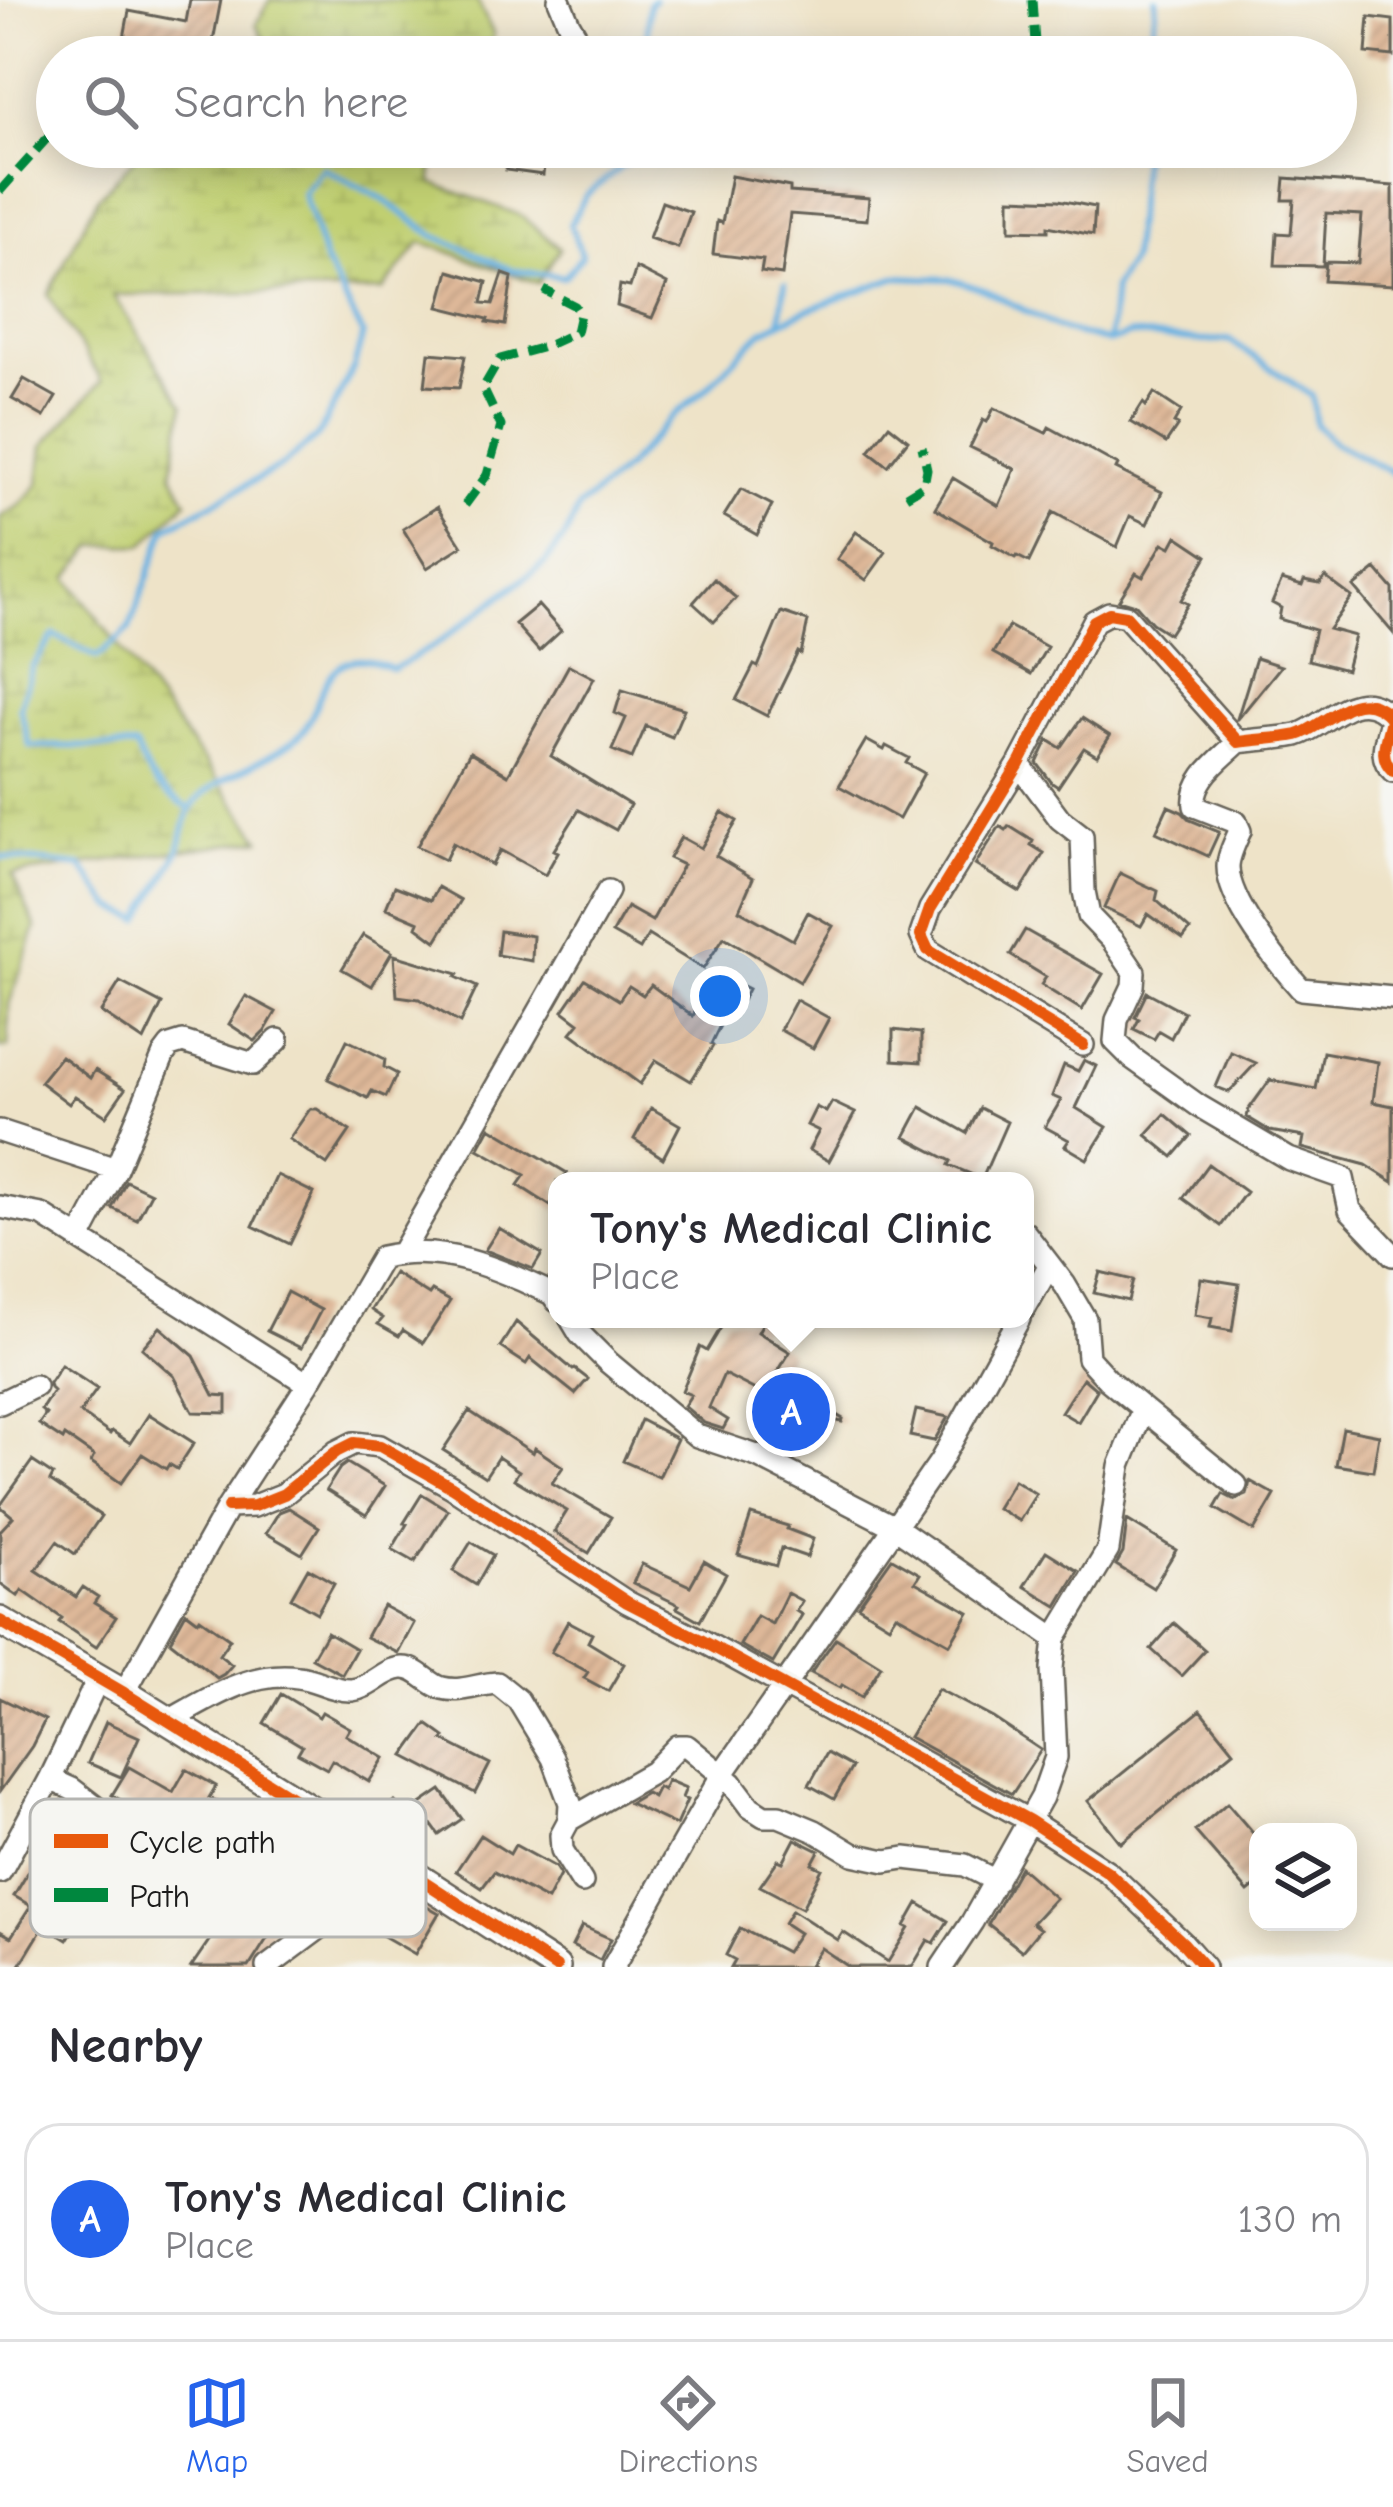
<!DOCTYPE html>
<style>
body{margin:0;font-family:"Comic Neue",sans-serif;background:#f7f7f7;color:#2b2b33}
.controls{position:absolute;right:36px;bottom:36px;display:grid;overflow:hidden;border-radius:24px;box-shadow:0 6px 30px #0003}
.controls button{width:108px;height:108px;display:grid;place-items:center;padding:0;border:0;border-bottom:3px solid #e1e1e2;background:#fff;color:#2b2b33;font:60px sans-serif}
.you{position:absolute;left:720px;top:996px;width:42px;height:42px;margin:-30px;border:9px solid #fff;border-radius:50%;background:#1a73e8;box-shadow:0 0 0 18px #1a73e833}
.badge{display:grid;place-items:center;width:78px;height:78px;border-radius:50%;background:#2563eb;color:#fff;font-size:39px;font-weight:700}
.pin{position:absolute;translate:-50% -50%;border:6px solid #fff;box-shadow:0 3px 12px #0006}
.popup{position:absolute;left:548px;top:1172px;width:486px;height:156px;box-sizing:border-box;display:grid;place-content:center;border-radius:24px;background:#fff;filter:drop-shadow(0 3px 9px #0005);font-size:39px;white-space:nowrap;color:#7c7c81}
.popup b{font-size:45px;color:#2b2b33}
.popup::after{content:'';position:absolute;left:50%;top:100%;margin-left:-24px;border:24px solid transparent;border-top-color:#fff}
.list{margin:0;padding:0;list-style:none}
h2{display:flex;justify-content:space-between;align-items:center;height:156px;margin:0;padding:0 48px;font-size:51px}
h2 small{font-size:39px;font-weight:400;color:#7c7c81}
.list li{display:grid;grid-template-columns:78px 1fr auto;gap:36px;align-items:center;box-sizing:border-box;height:192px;margin:0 24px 24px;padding:0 24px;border:3px solid #e1e1e2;border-radius:36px}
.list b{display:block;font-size:45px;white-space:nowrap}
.list p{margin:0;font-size:39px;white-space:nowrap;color:#7c7c81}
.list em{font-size:39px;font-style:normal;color:#7c7c81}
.icon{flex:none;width:66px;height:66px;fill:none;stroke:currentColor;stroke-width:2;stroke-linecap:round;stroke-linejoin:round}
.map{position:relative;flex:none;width:1393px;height:1967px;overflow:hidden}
.search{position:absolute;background:#fff;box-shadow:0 6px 30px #0003;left:36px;right:36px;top:36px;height:132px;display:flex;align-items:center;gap:30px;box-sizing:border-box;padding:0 42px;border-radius:66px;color:#7c7c81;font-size:45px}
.sheet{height:372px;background:#fff}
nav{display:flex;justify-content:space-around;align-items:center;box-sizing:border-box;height:168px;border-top:3px solid #e1e1e2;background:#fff;font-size:33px;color:#7c7c81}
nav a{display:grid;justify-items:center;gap:6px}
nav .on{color:#2563eb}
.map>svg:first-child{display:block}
</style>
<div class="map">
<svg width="1393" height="1967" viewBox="0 0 1393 1967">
<defs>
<pattern id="wetland-marsh" width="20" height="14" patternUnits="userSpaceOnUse" patternTransform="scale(3)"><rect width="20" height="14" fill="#c0cf71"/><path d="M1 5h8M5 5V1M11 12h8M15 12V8" fill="none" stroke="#a4b161"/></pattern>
<pattern id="building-hatch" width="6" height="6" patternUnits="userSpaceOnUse" patternTransform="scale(3)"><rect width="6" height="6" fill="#deb899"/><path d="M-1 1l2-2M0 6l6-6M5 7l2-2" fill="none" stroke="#be9e83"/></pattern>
</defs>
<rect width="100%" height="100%" fill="#f6f6f2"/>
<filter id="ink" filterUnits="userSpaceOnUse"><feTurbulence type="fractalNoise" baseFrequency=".00833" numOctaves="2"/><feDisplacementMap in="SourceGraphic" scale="24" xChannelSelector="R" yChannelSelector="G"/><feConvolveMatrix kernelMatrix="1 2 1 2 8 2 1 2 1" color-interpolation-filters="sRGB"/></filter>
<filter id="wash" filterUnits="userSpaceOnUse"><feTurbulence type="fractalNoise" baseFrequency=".004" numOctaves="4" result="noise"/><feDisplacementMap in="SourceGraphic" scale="48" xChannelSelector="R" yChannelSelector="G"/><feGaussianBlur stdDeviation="2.7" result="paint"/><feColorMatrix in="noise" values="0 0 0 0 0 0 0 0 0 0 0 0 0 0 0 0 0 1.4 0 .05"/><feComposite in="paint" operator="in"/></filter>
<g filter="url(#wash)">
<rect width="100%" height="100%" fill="#eee3c8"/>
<path fill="url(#wetland-marsh)" stroke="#6e7646" stroke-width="3" d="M270,0H477L494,35L484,57H275L256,25Z
M145,147H433L432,183L520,215L560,248L538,283L421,242L382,291L113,295L184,405L172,473L187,501L143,545L94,546L68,578L261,839L12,875L36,928L9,1004L8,1047L0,1048V517L19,506L39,484L43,446L102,381L48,295L97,199Z"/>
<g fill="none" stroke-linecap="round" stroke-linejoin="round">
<path stroke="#6ab2e2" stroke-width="6" d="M646,57L649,4L654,0
M1151,57L1156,0
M780,323L785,284
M1109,342L1131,334L1201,341L1229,340L1312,396L1316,425L1334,443L1393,473
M191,809C162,794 147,778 136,747L30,746L20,708L32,667L54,635L97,657L129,629L166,528L280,467L318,436L354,367L363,334L325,262L303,193L323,168L381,198L435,236L512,270L564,277L582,256L570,224L586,195L647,147
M0,857L81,866L111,906L140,920C153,896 171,871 180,846C184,834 185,820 190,810C207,779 270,762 298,737C317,719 318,682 340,666C357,654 377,662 393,669L434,646L545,563L565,537L579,507L625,469L673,416L706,389L762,331L807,310L897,277L949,279L985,290L1063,330L1109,342L1114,287L1131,260L1143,147"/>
</g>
<g id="blocks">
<path fill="url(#building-hatch)" d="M190,0H221L210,57L124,38L129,11L186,22Z
M1369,17L1393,20V56L1366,53Z
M509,147H546L543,175L506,170Z
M731,176L790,187V192L869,198L867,220L790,214L782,275L761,272L763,260L713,254L717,221L722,223Z
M1285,178L1393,186V285L1324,281L1326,262L1358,263L1362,215L1326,213L1323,266L1275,265L1277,233L1291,234L1294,200H1283Z
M1010,198L1059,200L1095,207L1093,235L1048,226V231L1010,230Z
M662,202L691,212L678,248L649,238Z
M636,268L667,284L652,318L617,306L620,285L630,287Z
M449,271L487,282L482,303L493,304L503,274L512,277L505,325L487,322L488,319L439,307Z
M429,353L465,356L459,388L425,386Z
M24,379L56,397L44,417L12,399Z
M1154,393L1181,411L1174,423L1178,425L1166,443L1131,422L1143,403L1146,406Z
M994,408L1046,433L1049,427L1118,465L1116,469L1162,492L1147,524L1130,516L1117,547L1053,512L1029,562L1017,556L1015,558L992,545L993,542L935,508L953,478L999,506L1015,469L970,447L983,420L987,422Z
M889,425L908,440L888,466L869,451Z
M741,489L772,505L757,535L724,516Z
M437,507L462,546L427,568L403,529Z
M856,532L886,552L866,580L837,559Z
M1177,536L1207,556L1181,600L1188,604L1169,634L1152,623L1136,605L1119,600L1136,573L1143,577L1163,543L1171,547Z
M1376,569L1393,589V633L1354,587Z
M1325,577L1352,597L1329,629L1355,636L1346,670L1308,660L1315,630L1279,619L1281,608L1272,603L1282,580L1302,586L1304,581L1320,584Z
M714,579L736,598L714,622L693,603Z
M538,605L561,631L539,651L515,624Z
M781,612L808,621L801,654L798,652L767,716L736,700L754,665L758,667Z
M1009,626L1047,647L1031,674L993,653Z
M1256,658L1281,666L1238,719H1237Z
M569,665L594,678L551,756L630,805L616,830L579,810L554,850L558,852L545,875L500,850L492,865L453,843L445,860L417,846L470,752L508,775Z
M622,690L684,709L672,737L646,726L632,758L612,750L626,718L615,713Z
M1082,718L1110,736L1097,756L1084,748L1058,787L1052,783L1037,763L1048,740L1061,748Z
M866,740L884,750L886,746L909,758L906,763L924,773L899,819L839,786Z
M1168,806L1182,812L1190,820L1219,832L1208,856L1156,832Z
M722,812L737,821L716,856L753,878L739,910L793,940L808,912L833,926L800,982L724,937L703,969L648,935L640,949L612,933L627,907L652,921L683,865L669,858L681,837L701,848Z
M1000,826L1006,830L1009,826L1033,841L1031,845L1044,853L1020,892L975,865Z
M1120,873L1158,891L1156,900L1190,930L1183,939L1148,914L1141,926L1104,908Z
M395,886L431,900L438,887L461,900L436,941L417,927L419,922L386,908Z
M1025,930L1103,974L1082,1010L1041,985L1046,977L1010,955Z
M500,931L533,936L532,961L497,955Z
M363,935L392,952L372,986L342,969Z
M394,955L458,974L456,977L477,987L460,1023L419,999L397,996Z
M715,972L748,989L734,1017L726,1013L711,1044L713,1046L691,1081L656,1060L640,1084L571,1033L579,1023L563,1011L585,979L619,1000L629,986L643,995L651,985L693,1016Z
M120,982L162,1004L144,1041L101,1012Z
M1147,992L1184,1012L1171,1038L1159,1031L1154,1039L1134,1029L1139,1019L1135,1017Z
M246,996L276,1012L265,1031L255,1041L229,1024Z
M796,1000L829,1018L813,1048L780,1030Z
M893,1030L921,1033V1062L893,1060Z
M347,1040L385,1059L384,1067L397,1074L386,1097L372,1091L368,1098L328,1079Z
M1231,1052L1256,1063L1229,1092L1216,1087Z
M1323,1052L1378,1062L1373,1102L1393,1106V1182L1366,1165L1302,1148L1304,1137L1270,1131L1247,1117L1249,1109L1270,1080L1316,1089Z
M61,1056L90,1078L95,1070L125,1089L106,1116L75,1096L69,1104L40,1082Z
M1084,1060L1096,1066L1076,1108L1107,1127L1087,1159L1065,1146L1069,1140L1045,1127L1061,1100L1052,1096L1064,1065L1078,1071Z
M832,1102L855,1113L829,1161L809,1150L819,1131L807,1125L816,1107L826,1112Z
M921,1107L967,1133L980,1108L1007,1122L982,1179L949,1165L951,1161L905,1137Z
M651,1108L680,1125L663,1158L634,1139Z
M310,1109H317L350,1131L327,1165L289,1139Z
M1165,1114L1191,1136L1173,1157L1146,1135Z
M490,1127L567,1173L561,1181H557V1210L518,1185L525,1175L478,1149Z
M1208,1164L1246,1192L1221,1226L1183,1198Z
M277,1175L314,1193L290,1244L253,1226Z
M126,1181L151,1193L137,1220L112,1208Z
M499,1228L542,1254L533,1269L485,1250Z
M1100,1272L1133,1280L1128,1301L1094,1293Z
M394,1273L429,1295L432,1291L450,1301L423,1343L403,1330L399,1336L378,1324L383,1318L371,1310Z
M1201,1278L1239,1284L1232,1331L1210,1327L1212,1318L1195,1315Z
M287,1292L321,1310L301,1348L267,1331Z
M726,1319H765L758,1332L790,1352L774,1378L843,1419L842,1422L794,1412L793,1415L813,1425L803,1443L760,1417L769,1397L724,1374L709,1408L728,1420L723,1429L704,1423L684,1406L691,1395L682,1391L700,1347L707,1351Z
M516,1322L573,1370L575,1369L588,1379L575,1394L530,1358L526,1364L500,1347Z
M160,1327L194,1356L214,1395L227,1396V1413L193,1412L174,1376L142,1348Z
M61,1365L97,1389L80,1413L110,1434L112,1431L130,1443L149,1414L194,1443L177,1469L169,1464L166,1469L142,1454L121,1483L91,1462L94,1456L65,1436L63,1440L39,1424L46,1414L41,1410L53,1391L50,1388L49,1383Z
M1083,1378L1097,1390L1078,1422L1061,1412Z
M916,1410L948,1417L934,1441L910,1436Z
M469,1411L533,1453L535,1448L563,1467L552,1483L611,1517L589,1553L554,1532L567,1511L514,1479L519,1471L498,1457L485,1477L443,1450Z
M641,1420L677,1439L659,1477L623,1461Z
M1343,1428L1379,1435L1373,1471L1336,1465Z
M32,1461L53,1475L50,1481L101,1516L75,1554L57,1541L36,1570L76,1597L83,1587L98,1597L94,1603L116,1617L96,1647L59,1622L62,1618L22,1590L18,1596L0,1583V1531L13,1517L0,1506Z
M347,1463L385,1486L366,1515L326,1490L340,1468Z
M1014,1480L1036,1494L1019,1521L997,1508Z
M1250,1481L1275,1495L1254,1531L1215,1508L1223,1494L1235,1500L1247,1495Z
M422,1494L448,1510L415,1562L392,1549L407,1524L404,1523Z
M289,1508L319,1527L302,1554L266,1533L279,1512Z
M751,1515L788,1526L787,1529L813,1539L807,1557L781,1548L776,1566L738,1555Z
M1127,1520L1176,1550L1153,1588L1116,1565L1123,1553Z
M471,1542L493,1555L476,1585L453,1571Z
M1046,1551L1078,1571L1057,1606L1024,1586Z
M892,1558L920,1574L915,1582L969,1612L950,1644L896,1614L889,1625L858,1606Z
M704,1561L726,1574L700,1621L677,1608L679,1605L633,1583L642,1564L690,1586Z
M308,1568L334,1583L317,1613L291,1598Z
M787,1593L802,1601L796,1611L802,1615L773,1663L740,1645L757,1616L772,1624Z
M383,1606L414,1623L398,1653L366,1637Z
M186,1612L198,1621L200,1618L230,1639L219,1655L232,1665L224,1674L217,1678L170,1641Z
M568,1621L592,1634L588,1642L624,1664L608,1691L584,1678L588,1672L551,1652Z
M1174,1623L1205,1650L1181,1676L1151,1649Z
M327,1632L356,1649L342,1674L312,1658Z
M836,1638L881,1666L862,1697L842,1685L840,1688L811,1673Z
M938,1689L993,1718L1041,1750L1012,1794L909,1737Z
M281,1694L319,1717L322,1712L350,1728L346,1735L384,1758L369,1782L332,1760L327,1769L298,1753L302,1746L264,1723Z
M0,1698L45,1720L32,1746L0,1791Z
M1201,1710L1234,1751L1121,1843L1088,1801Z
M106,1722L139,1737L121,1777L88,1763Z
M427,1724L445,1737L443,1740L490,1764L475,1793L404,1756Z
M827,1753L852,1767L834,1799L809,1785Z
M129,1767L173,1792L186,1769L216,1786L209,1798L278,1833L260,1868L158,1811L153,1819L112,1795Z
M667,1780L686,1788L682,1798L687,1800L676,1825L629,1803L646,1793L653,1797L658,1787L663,1790Z
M441,1790L462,1819L439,1835L426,1817L400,1844L370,1825L394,1801L406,1814Z
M63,1801L98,1828L91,1840L79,1833L62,1861L101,1885L67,1940L44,1926L19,1967H0V1931L11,1937L31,1906L14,1896L42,1849L36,1845Z
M1227,1803L1258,1839V1884L1248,1892L1195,1831Z
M480,1835L510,1854L515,1845L555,1867L560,1875L547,1900L494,1872L482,1888L456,1871Z
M795,1839L819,1851L812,1864L822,1869L802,1908L760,1886L778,1860L783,1862Z
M1020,1867L1055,1898L1032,1923L1040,1929L1022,1951L988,1924Z
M396,1888L439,1913L415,1954L373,1930Z
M232,1897L277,1923L249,1967H191L217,1929L213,1927Z
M918,1903L948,1921L934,1943L928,1940L912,1967H849L821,1948L810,1965L814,1967H731L735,1960L726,1955L740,1928L786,1952L799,1933L784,1923L792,1910L838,1940L843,1932L888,1962L909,1928L905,1926Z
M582,1926L611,1939L600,1960L572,1946Z"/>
</g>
</g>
<g filter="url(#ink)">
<use href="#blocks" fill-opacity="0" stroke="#666258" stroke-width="3"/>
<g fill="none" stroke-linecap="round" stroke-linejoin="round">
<g stroke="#666258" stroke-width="26">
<path id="minor" d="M559,0L569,24L588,57
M1238,742C1221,759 1191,779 1195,806L1236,822L1240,831C1235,842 1228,856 1228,867C1228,902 1278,963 1301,989L1393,998
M1019,764L1060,819L1082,836L1084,891L1089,916L1113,941L1134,972L1133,986L1117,1020L1115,1041L1132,1058L1199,1106L1289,1159L1343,1178L1350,1210L1393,1255
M1083,1045L928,950L921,935L930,909L1019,764L1094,621L1109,613L1126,616L1238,742C1257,739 1278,739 1297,735C1326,727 1358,680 1391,718C1388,739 1376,755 1393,771
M0,1131L116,1169
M0,1207L42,1215L308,1384
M1025,1233L1065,1285L1085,1319L1088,1358L1108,1380L1236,1485
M80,1237L116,1169L164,1054L170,1046L183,1042L253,1064L278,1040
M402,1252L608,891
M1025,1308L1049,1266
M571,1319L580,1334L608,1362L697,1436L757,1456L895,1527L722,1775L613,1967
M1019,1319L940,1462L895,1527L1055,1638
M0,1403L35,1386
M228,1507L254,1506L284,1494L336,1452L354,1443L380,1446L452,1487L627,1602L699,1639L1030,1821L1108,1872L1183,1943L1204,1967
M124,1693L228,1507L308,1384L382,1257C443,1243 498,1269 552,1294L557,1301
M169,1721C208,1699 251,1670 298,1677C316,1679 334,1691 352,1690C372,1688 383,1669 402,1668C418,1667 428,1684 442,1688C463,1693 477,1684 497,1683L518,1700L553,1758L570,1803L569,1820L561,1835L562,1850L582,1882
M50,1779L72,1789L115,1822L209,1867L318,1929
M569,1820L653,1772L678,1746H687L732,1783L750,1807L764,1816H779L815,1831L853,1854L886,1861L905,1858L965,1865L996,1881
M0,1872L50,1779L98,1679
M267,1967L318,1929L365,1843
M942,1967L972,1922L1042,1797L1056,1757L1052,1669L1055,1638L1108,1550L1120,1466L1143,1409"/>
</g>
<g stroke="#666258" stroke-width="32">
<path id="tertiary" d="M0,1621L124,1693L365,1843L556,1967"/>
</g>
<use href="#minor" stroke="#fff" stroke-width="21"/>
<use href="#tertiary" stroke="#fff" stroke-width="27"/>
<path stroke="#00873e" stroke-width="9" stroke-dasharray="18 9" stroke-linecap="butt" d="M1032,0L1036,57
M86,57L87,54
M0,191L57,127
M906,496L924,485L927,469L922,447
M465,505L487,475L501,426L483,388L500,359L544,347L576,332L580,314L575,306L544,290"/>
<g stroke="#f6f6f2" stroke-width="20">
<path id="cycleway" d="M1083,1045L928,950L921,935L930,909L1019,764L1094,621L1109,613L1126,616L1238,742C1257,739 1278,739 1297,735C1326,727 1358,680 1391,718C1388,739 1376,755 1393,771
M228,1507L254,1506L284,1494L336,1452L354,1443L380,1446L452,1487L627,1602L699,1639L1030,1821L1108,1872L1183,1943L1204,1967
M0,1621L124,1693L365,1843L556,1967"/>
</g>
<use href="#cycleway" stroke="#e8590c" stroke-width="12"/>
</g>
</g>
<rect x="30" y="1799" width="396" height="138" rx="18" fill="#f6f6f2" stroke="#b5b5b2" stroke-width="3"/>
<rect x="54" y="1834" width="54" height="14" fill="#e8590c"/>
<rect x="54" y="1888" width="54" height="14" fill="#00873e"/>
<g font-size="33" fill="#1c1c1c">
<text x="129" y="1853">Cycle path</text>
<text x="129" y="1907">Path</text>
</g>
</svg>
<div class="controls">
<button><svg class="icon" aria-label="layers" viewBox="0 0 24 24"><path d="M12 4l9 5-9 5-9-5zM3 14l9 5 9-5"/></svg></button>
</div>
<div class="you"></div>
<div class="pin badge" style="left:791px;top:1412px">A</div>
<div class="popup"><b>Tony's Medical Clinic</b>Place</div>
<div class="search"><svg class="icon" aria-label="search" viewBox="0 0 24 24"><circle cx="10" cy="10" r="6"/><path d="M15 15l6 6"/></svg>Search here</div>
</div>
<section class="sheet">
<h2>Nearby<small></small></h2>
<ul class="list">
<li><span class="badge">A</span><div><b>Tony's Medical Clinic</b><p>Place</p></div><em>130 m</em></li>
</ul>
</section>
<nav>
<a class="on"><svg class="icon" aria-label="map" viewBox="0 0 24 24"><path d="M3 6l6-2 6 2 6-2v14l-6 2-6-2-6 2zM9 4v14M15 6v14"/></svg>Map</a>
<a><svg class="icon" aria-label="directions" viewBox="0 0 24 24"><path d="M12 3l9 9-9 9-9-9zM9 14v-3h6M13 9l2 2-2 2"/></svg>Directions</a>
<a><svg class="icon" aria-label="saved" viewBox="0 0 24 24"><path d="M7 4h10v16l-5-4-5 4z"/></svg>Saved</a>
</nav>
